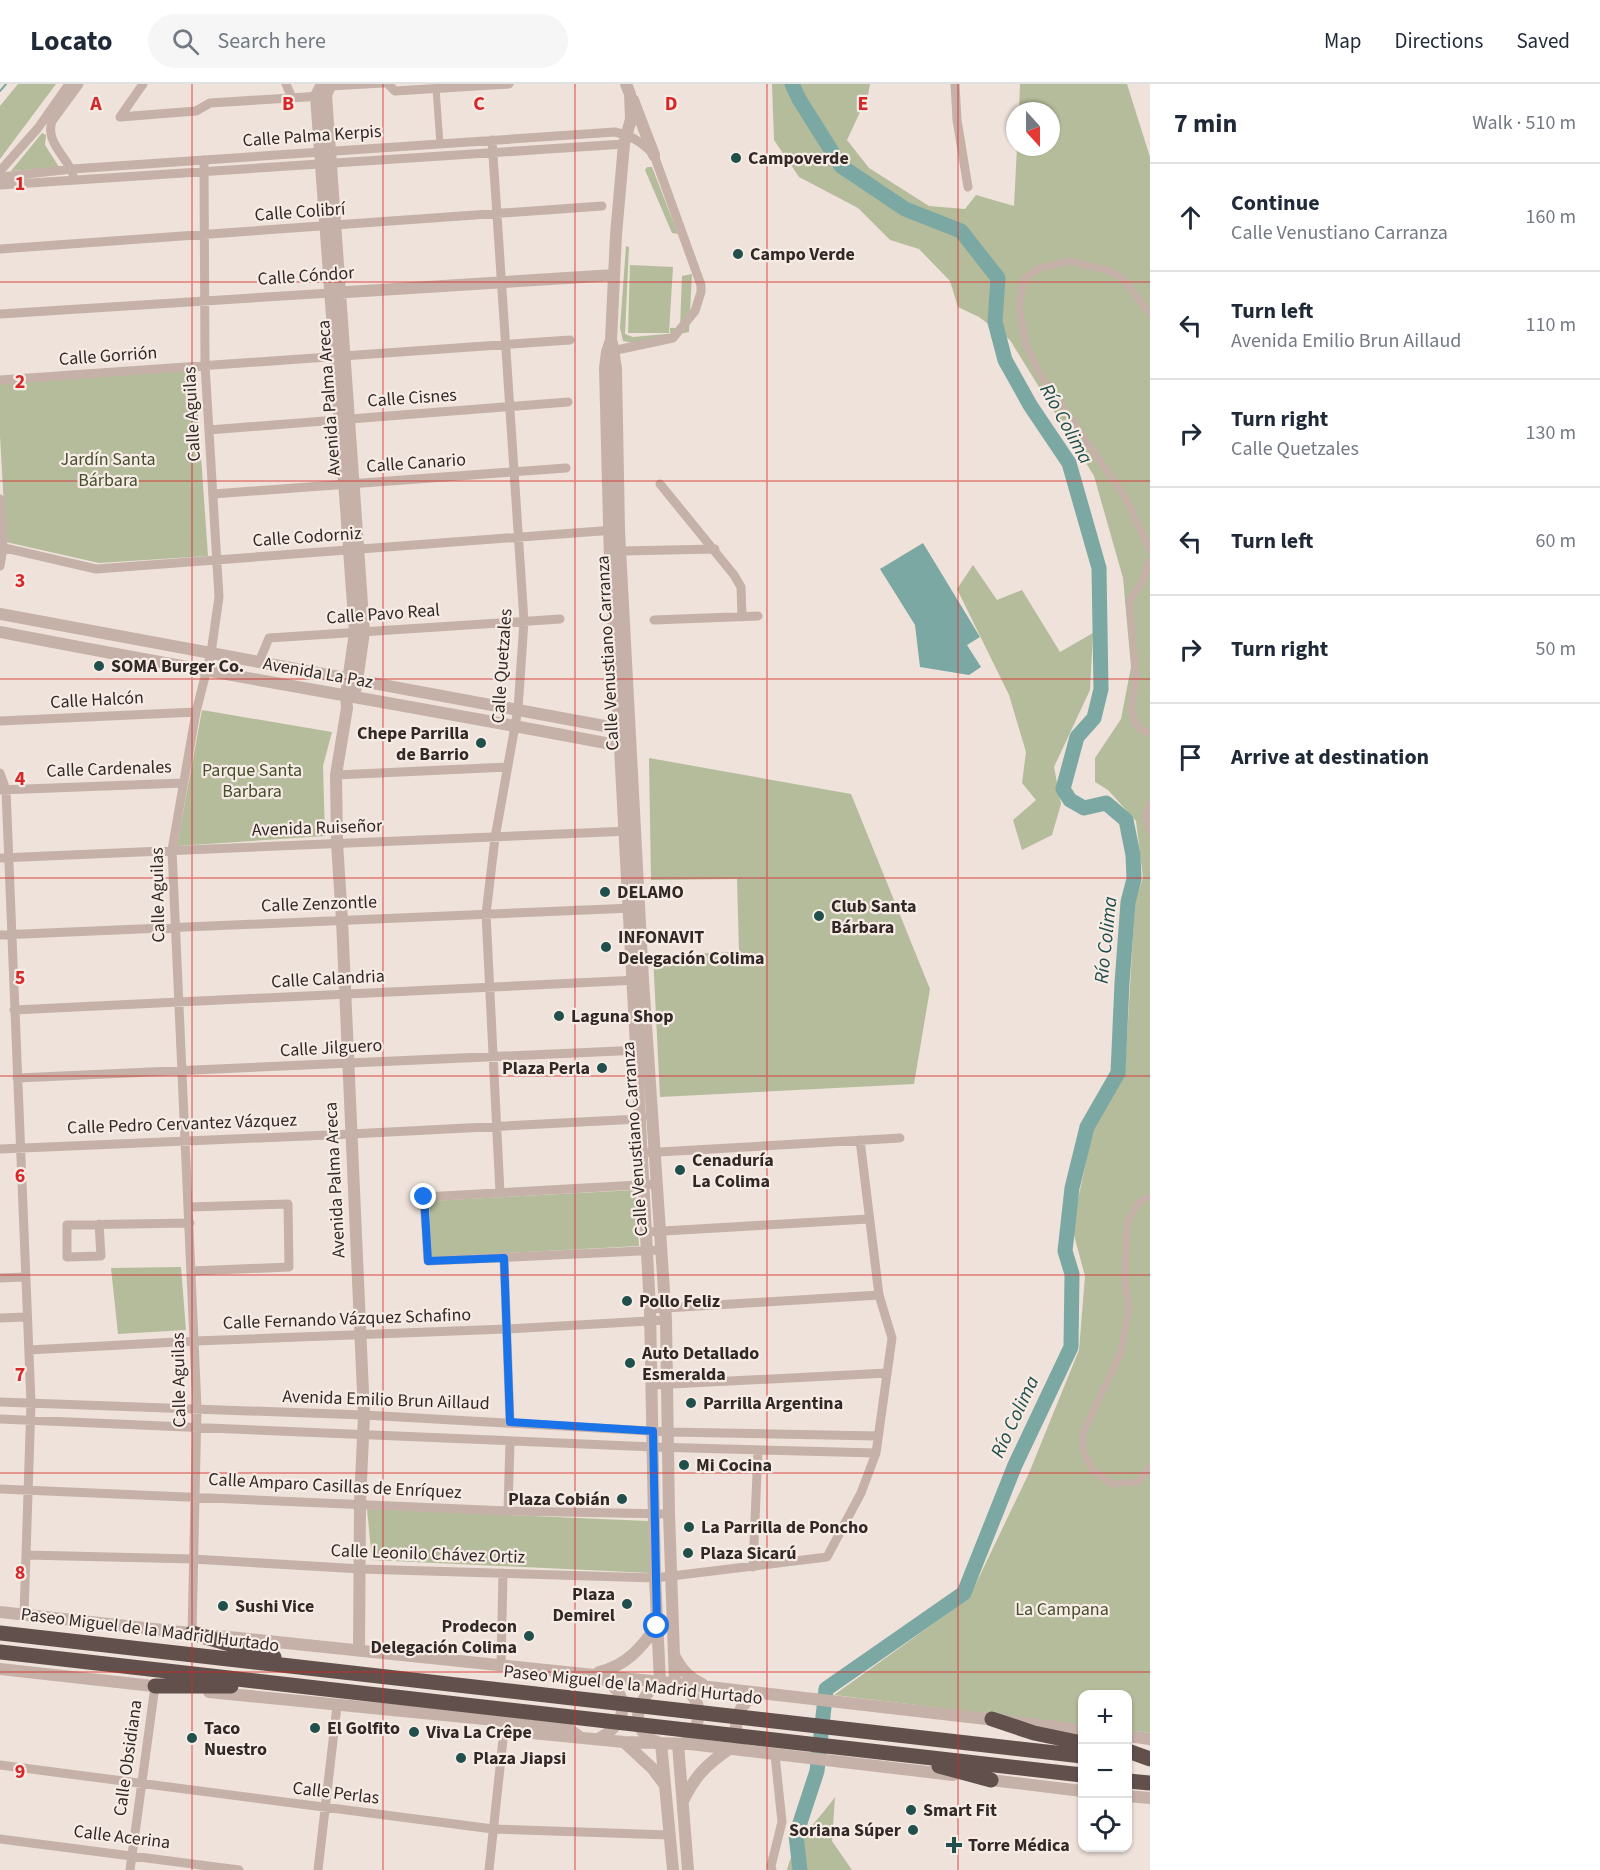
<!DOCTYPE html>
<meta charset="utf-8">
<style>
body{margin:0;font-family:"Source Sans 3",sans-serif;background:#f6f6f7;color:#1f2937}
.controls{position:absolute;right:18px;bottom:18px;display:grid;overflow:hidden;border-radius:12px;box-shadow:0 2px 4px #0004}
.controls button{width:54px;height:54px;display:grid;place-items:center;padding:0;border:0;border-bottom:2px solid #e0e1e3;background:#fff;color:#1f2937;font:30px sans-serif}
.compass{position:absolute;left:1006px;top:18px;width:54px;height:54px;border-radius:50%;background:#fff;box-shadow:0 2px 4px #0004;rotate:159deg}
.stop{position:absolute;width:18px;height:18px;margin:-14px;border:4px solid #1a73e8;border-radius:50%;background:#fff}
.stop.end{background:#1a73e8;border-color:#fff;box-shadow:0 2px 6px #0008}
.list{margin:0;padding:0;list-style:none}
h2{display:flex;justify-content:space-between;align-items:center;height:78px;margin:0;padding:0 24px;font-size:26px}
h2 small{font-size:20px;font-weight:400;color:#747a83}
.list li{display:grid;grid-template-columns:39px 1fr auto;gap:18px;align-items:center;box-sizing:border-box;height:108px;padding:0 24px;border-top:2px solid #e0e1e3}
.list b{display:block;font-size:22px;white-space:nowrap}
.list p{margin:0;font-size:20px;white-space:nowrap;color:#747a83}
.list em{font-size:20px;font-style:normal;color:#747a83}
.icon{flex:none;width:33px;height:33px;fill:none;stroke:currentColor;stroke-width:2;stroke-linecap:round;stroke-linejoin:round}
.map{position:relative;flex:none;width:1150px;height:1786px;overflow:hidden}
header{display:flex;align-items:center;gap:36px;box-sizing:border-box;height:84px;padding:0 30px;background:#fff;border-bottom:2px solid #e0e1e3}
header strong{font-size:28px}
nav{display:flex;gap:33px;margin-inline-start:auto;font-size:21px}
.search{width:420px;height:54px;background:#f6f6f7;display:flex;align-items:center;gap:15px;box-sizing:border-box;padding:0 21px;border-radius:33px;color:#747a83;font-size:22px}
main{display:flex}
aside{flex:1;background:#fff}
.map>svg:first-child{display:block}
</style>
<header>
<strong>Locato</strong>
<div class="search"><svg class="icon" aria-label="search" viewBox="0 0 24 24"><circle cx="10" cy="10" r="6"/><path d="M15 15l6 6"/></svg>Search here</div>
<nav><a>Map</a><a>Directions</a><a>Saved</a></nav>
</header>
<main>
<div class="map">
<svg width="1150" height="1786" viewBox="0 0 1150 1786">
<rect width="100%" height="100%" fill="#eee2da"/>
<path fill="#b5bc9b" d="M18,0H56L0,75V22Z
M772,0H870L868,11L847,56L869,84L929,122L965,125L976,111L1014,122L1017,63H1051V27H1019L1020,0H1127L1150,73V1649L1128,1646V1610H1082V1641L834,1611L969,1514L1029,1389L1079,1266L1085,1192L1072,1144L1095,1035L1125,988L1135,817L1143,794L1136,737L1108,706L1095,698V674L1121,635L1131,583L1123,494L1094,392L1010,256L979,233L958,223L950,197L919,165L890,156L858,124L799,93L774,56Z
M42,49L46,51L45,61L59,83L11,87Z
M647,83H652L678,150L672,149L645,86Z
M626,162L629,163L625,250L633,253L677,249H670V244H680L682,192L692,190L689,248L633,259L623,257L620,244Z
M630,181L673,183L669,249H628Z
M195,286L208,472L99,479L6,458L0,352V299Z
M973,481L997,516L1022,506L1060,568L1093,549L1090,606L1054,683L1061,720L1052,751L1022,766L1013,736L1036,716L1022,699L1026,668L1009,611L957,505Z
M202,626L332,648L323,682L325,752L177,762Z
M649,674L851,710L930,905L914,1000L660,1013L653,871L739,868L737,795L651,796Z
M636,1106L639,1162L431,1173L429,1117Z
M181,1183L186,1246L118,1250L111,1184Z
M367,1425L648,1437L650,1489L372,1476Z
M835,1713L832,1757L852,1786H787C794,1757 818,1737 835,1713Z"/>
<path fill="#7ca8a4" d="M923,459L980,553L967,561L981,583L969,591L920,583L915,541L880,485Z"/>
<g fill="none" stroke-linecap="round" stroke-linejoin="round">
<path stroke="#7ca8a4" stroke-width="2" d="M0,7L6,0"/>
<path stroke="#7ca8a4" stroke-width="15" d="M792,0L799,15L841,82L905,125L961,147L998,194L995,238L1005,276L1030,321L1069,379L1099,484L1101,605L1094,634L1077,653L1063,705L1070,716L1084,724L1106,719L1126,736L1133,771L1134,795L1128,818L1122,899L1118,989L1087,1043L1072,1104L1065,1167L1072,1190L1071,1263L1015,1381L964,1509L826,1605L817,1687L796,1751L800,1786"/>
<path stroke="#c5b1a7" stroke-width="7" d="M330,3L383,0
M436,5L440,60
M1150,230L1125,197L1110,187L1070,177L1040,184L1024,195L1019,223L1026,261L1040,291L1125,413L1150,466
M1150,476L1143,496L1129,518L1136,591L1131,625L1137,643L1150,650
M1150,720L1145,733L1150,747
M1150,1112L1138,1119L1127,1139L1125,1200L1129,1223L1121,1268L1083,1349V1367L1093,1387L1112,1400L1138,1398L1150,1383"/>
<path stroke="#c5b1a7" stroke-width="9" d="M286,0L292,14
M388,0L395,7L509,0
M955,0L957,36L968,103
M120,33L196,27L210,19L322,12
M120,33L143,0
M492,56L524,537L518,625L495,754L486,830L500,1109
M0,87L38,44L69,0
M73,90C66,72 45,58 52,37L79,0
M0,93L72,85L615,48C632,52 642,58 654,71L701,201V208L695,227L673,254L607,268
M0,101L624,60
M0,165L602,122
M0,230L330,209
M0,296L570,256
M209,346L568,318
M660,400L734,491L741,503L742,533
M213,410L566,384
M0,415L3,464L0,482
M0,463L96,485L614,446
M622,467L715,465
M654,536L758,532
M259,578L269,554L560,535
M0,637L196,628
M0,689L6,706L31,1319L24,1531
M336,691L508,683
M0,706L183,699
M0,774L630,747
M0,851L633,824
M14,926L638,896
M17,994L641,966
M0,1065L351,1050L639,1035L643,1033
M642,1069L900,1054
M657,1100L424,1113L428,1177L661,1166
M189,1123L288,1120L289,1183L192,1187
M99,1140L101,1172L67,1173V1141L190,1139
M647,1148L868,1135
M504,1174L510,1338
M0,1194L25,1193
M650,1225L879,1211
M0,1234L27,1233
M29,1266L195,1257L506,1245L666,1236
M652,1301L887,1289
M0,1318L364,1331L668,1348L878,1352
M0,1335L653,1363L876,1369
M0,1405L508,1427L669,1430
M508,1427L510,1357
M26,1471L193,1475L361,1485L655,1494L827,1473L861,1409L876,1369L892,1254L879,1211L860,1056
M753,1483L758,1366
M192,1549L197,1324L172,766L196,628L211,569L219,513L205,281L204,76
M501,1581L503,1489
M0,1681L493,1745L669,1751
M0,1755L239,1786
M130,1786L155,1602
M318,1786L337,1622
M489,1786L505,1637
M772,1786L771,1782L782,1738L775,1671"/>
<path stroke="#c5b1a7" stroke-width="12" d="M322,0L316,12L355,548L346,611L347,624L336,691L337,759L342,836L364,1331L360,1419L359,1566
M331,0L326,11L364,548L356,604
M626,0L630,10L631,35L624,60L616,151L611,256L607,268L605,284L610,477L650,1225L655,1494L660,1598
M633,16L654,71
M332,209L614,191
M612,259L616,285L619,446L643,896L666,1236L669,1430L675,1600
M0,530L626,646
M0,548C209,589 419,623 627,663
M0,1528L199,1550
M219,1552L709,1603L1082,1646
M675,1573C682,1586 689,1594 702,1600
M0,1585L162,1603
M599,1588C626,1582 641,1564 657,1542
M679,1601C701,1611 705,1636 688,1653
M209,1608L505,1637L532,1649L624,1658L690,1660L953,1691
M509,1637H533L562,1640L580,1653
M1128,1652L1150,1655
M598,1655C627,1640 633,1612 602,1594
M741,1657C729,1637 740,1620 758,1609
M624,1658L652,1684L664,1700
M660,1659C626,1648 636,1614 660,1598
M661,1659L673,1786
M678,1660L688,1786
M982,1695L1082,1707
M1128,1712L1150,1714
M683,1717C695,1692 706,1681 729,1665"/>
<path stroke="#62504c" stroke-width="15" d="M0,1549L1082,1672
M192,1549L274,1573
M0,1568L1082,1691
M155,1602H231
M992,1635L1034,1649L1082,1659
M1128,1667L1150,1675
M939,1682L991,1696
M1128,1697L1150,1699"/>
</g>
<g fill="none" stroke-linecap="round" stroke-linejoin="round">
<path stroke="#1a73e8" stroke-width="8" d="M424,1113L428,1177L504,1174L510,1338L653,1347L657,1542"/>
</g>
<path fill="none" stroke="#d62828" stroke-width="1.5" stroke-opacity="0.55" d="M192,0V1786M383,0V1786M575,0V1786M767,0V1786M958,0V1786M0,198H1150M0,397H1150M0,595H1150M0,794H1150M0,992H1150M0,1191H1150M0,1389H1150M0,1588H1150"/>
<g fill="#214f4c" stroke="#f7ece5" stroke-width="2">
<circle cx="736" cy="74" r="6"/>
<circle cx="738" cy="170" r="6"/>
<circle cx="99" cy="582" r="6"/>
<circle cx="481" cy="659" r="6"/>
<circle cx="605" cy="808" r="6"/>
<circle cx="819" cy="832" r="6"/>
<circle cx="606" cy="863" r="6"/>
<circle cx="559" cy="932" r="6"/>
<circle cx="602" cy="984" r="6"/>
<circle cx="680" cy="1086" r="6"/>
<circle cx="627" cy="1217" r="6"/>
<circle cx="630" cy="1279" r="6"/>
<circle cx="691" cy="1319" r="6"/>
<circle cx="684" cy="1381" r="6"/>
<circle cx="622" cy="1415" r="6"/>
<circle cx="689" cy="1443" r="6"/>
<circle cx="688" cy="1469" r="6"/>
<circle cx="627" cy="1520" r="6"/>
<circle cx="223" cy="1522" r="6"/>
<circle cx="529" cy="1552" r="6"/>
<circle cx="315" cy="1644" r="6"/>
<circle cx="414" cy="1648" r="6"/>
<circle cx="192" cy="1654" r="6"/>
<circle cx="461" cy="1674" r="6"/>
<circle cx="911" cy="1726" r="6"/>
<circle cx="913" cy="1746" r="6"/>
<path d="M951 1752h6v6h6v6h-6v6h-6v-6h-6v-6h6z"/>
</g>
<g text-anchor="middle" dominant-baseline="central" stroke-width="4.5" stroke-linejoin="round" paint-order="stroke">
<g font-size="18" fill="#322927" stroke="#f7ece5">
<text transform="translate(312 52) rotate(-4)">Calle Palma Kerpis</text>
<text transform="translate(300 128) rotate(-4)">Calle Colibrí</text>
<text transform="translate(306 192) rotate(-4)">Calle Cóndor</text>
<text transform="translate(108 272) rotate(-4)">Calle Gorrión</text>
<text transform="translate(329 314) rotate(-94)">Avenida Palma Areca</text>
<text transform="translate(412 314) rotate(-4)">Calle Cisnes</text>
<text transform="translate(192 330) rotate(-93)">Calle Aguilas</text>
<text transform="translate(416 379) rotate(-4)">Calle Canario</text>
<text transform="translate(307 453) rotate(-4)">Calle Codorniz</text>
<text transform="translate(383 530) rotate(-4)">Calle Pavo Real</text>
<text transform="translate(608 569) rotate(-93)">Calle Venustiano Carranza</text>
<text transform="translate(502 582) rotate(-86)">Calle Quetzales</text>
<text transform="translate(318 589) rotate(10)">Avenida La Paz</text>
<text transform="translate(97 616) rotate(-3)">Calle Halcón</text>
<text transform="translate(109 685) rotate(-2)">Calle Cardenales</text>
<text transform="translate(317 744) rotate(-2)">Avenida Ruiseñor</text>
<text transform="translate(158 811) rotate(-91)">Calle Aguilas</text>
<text transform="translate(319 820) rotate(-2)">Calle Zenzontle</text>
<text transform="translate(328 895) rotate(-3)">Calle Calandria</text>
<text transform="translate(331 964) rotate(-3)">Calle Jilguero</text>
<text transform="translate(182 1040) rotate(-2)">Calle Pedro Cervantez Vázquez</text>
<text transform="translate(635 1055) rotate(-94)">Calle Venustiano Carranza</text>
<text transform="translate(335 1096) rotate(-93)">Avenida Palma Areca</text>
<text transform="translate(347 1235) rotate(-2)">Calle Fernando Vázquez Schafino</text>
<text transform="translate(179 1296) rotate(-91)">Calle Aguilas</text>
<text transform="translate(386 1316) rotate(2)">Avenida Emilio Brun Aillaud</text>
<text transform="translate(335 1402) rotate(3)">Calle Amparo Casillas de Enríquez</text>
<text transform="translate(428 1470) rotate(2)">Calle Leonilo Chávez Ortiz</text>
<text transform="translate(150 1546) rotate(7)">Paseo Miguel de la Madrid Hurtado</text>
<text transform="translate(633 1601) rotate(6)">Paseo Miguel de la Madrid Hurtado</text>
<text transform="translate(128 1674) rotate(-82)">Calle Obsidiana</text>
<text transform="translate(336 1709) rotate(7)">Calle Perlas</text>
<text transform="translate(122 1753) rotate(7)">Calle Acerina</text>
</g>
<g font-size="18" font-weight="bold" fill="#322927" stroke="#f7ece5" text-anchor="start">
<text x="748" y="74">Campoverde</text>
<text x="750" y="170">Campo Verde</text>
<text x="111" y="582">SOMA Burger Co.</text>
<text x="469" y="649" text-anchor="end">Chepe Parrilla<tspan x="469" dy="21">de Barrio</tspan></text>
<text x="617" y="808">DELAMO</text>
<text x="831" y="822">Club Santa<tspan x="831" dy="21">Bárbara</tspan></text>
<text x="618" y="853">INFONAVIT<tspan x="618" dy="21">Delegación Colima</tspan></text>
<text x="571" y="932">Laguna Shop</text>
<text x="590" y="984" text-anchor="end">Plaza Perla</text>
<text x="692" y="1076">Cenaduría<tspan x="692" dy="21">La Colima</tspan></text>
<text x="639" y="1217">Pollo Feliz</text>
<text x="642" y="1269">Auto Detallado<tspan x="642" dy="21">Esmeralda</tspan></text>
<text x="703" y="1319">Parrilla Argentina</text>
<text x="696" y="1381">Mi Cocina</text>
<text x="610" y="1415" text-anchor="end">Plaza Cobián</text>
<text x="701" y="1443">La Parrilla de Poncho</text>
<text x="700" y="1469">Plaza Sicarú</text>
<text x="615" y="1510" text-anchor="end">Plaza<tspan x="615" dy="21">Demirel</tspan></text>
<text x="235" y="1522">Sushi Vice</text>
<text x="517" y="1542" text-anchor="end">Prodecon<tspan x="517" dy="21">Delegación Colima</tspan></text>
<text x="204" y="1644">Taco<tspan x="204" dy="21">Nuestro</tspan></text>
<text x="327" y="1644">El Golfito</text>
<text x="426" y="1648">Viva La Crêpe</text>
<text x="473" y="1674">Plaza Jiapsi</text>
<text x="923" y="1726">Smart Fit</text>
<text x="901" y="1746" text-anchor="end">Soriana Súper</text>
<text x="968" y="1761">Torre Médica</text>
</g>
<g font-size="18" fill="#464e2d" stroke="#f7ece5">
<text x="108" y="375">Jardín Santa<tspan x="108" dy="21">Bárbara</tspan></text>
<text x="252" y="686">Parque Santa<tspan x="252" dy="21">Barbara</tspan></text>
<text x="1062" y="1525">La Campana</text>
</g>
<g font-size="20" font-style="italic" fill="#214f4c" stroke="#f7ece5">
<text transform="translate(1066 340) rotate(61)">Río Colima</text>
<text transform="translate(1106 856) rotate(-84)">Río Colima</text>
<text transform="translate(1015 1333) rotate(-65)">Río Colima</text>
</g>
</g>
<g font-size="20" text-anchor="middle" font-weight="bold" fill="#d62828" stroke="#f7ece5" stroke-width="4.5" stroke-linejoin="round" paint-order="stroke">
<text x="96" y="26">A</text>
<text x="288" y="26">B</text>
<text x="479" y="26">C</text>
<text x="671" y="26">D</text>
<text x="863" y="26">E</text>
<text x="20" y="106">1</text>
<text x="20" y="304">2</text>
<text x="20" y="503">3</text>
<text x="20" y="701">4</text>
<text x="20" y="900">5</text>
<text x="20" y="1098">6</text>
<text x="20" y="1297">7</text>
<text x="20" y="1495">8</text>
<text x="20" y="1694">9</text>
</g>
</svg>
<div class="controls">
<button>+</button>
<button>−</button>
<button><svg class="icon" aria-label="locate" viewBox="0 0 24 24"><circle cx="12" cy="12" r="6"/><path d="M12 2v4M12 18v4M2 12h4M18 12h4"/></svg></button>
</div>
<svg class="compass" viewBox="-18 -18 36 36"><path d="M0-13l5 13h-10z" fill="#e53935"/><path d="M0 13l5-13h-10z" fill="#747a83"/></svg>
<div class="stop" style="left:657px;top:1542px"></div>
<div class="stop end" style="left:424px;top:1113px"></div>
</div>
<aside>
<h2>7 min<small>Walk · 510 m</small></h2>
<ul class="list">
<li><svg class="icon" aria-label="ahead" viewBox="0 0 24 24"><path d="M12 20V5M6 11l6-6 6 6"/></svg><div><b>Continue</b><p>Calle Venustiano Carranza</p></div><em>160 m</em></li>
<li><svg class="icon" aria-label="left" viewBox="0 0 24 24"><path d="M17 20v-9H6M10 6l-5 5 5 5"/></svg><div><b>Turn left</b><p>Avenida Emilio Brun Aillaud</p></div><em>110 m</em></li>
<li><svg class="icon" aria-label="right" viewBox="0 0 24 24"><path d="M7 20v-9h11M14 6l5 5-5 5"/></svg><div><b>Turn right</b><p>Calle Quetzales</p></div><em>130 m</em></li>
<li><svg class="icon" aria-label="left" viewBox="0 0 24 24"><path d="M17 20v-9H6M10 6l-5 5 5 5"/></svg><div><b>Turn left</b></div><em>60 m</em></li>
<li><svg class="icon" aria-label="right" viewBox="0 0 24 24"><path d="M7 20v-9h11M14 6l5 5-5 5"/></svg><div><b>Turn right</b></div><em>50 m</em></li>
<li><svg class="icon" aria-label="arrive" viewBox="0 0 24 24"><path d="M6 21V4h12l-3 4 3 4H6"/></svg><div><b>Arrive at destination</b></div></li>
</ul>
</aside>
</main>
